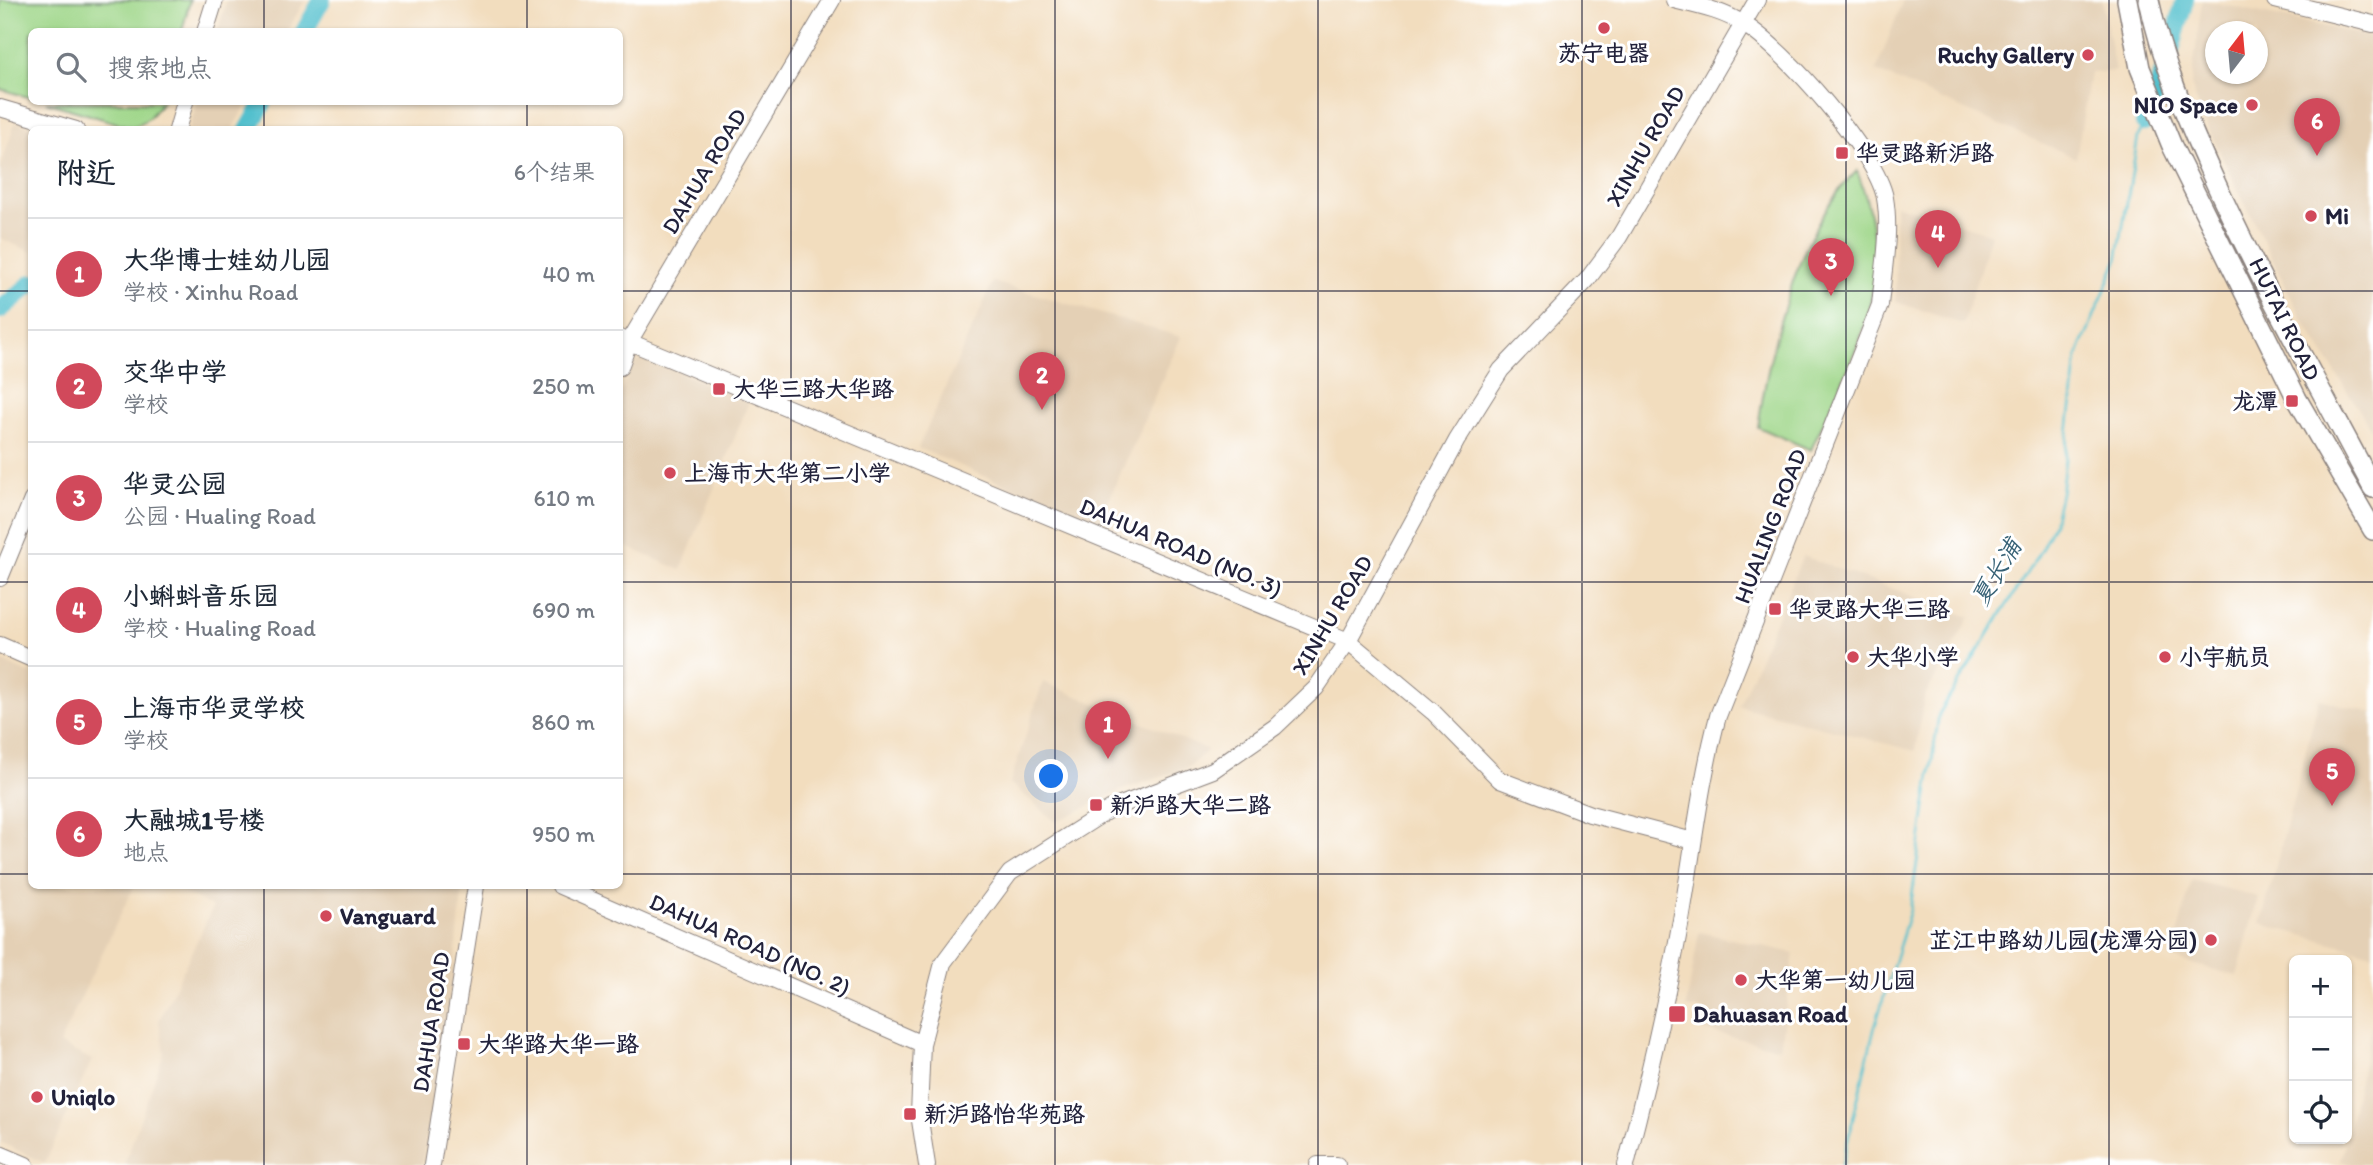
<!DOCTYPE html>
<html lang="zh">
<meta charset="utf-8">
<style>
body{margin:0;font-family:Itim,"LXGW WenKai TC",sans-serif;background:#f6f6f7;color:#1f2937}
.controls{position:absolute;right:21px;bottom:21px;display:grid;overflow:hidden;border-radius:10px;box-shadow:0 2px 5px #0004}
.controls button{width:63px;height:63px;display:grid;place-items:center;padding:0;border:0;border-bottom:2px solid #e0e1e3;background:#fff;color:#1f2937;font:35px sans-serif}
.compass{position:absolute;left:2205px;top:21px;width:63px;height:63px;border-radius:50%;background:#fff;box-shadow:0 2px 5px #0004;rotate:16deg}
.you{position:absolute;left:1052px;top:777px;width:24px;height:24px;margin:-18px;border:5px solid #fff;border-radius:50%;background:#1a73e8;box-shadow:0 0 0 10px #1a73e833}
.badge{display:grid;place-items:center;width:46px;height:46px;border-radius:50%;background:#d1495b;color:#fff;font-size:23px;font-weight:700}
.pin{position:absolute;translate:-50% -58px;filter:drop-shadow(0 2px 4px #0008)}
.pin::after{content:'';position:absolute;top:37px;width:24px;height:21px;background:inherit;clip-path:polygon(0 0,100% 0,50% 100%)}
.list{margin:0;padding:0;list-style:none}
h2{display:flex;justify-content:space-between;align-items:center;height:91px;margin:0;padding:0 28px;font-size:30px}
h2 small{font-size:23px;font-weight:400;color:#747a83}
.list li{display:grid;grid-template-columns:46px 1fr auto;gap:21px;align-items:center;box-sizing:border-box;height:112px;padding:0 28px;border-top:2px solid #e0e1e3}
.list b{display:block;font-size:26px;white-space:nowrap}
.list p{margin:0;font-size:23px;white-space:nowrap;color:#747a83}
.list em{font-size:23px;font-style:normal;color:#747a83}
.icon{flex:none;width:38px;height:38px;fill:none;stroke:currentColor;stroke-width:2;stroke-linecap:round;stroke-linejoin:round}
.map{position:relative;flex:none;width:2373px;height:1165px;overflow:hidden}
.search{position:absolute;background:#fff;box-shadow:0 2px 5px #0004;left:28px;top:28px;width:595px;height:77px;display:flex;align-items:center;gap:18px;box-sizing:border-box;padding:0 24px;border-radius:10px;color:#747a83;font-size:26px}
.panel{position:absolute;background:#fff;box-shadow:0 2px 5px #0004;left:28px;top:126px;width:595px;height:763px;border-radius:10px}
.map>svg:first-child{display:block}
</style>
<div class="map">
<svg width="2373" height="1165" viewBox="0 0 2373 1165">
<rect width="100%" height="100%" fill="#fff"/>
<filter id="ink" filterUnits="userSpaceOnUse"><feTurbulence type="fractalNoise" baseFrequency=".0143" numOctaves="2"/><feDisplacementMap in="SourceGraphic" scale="14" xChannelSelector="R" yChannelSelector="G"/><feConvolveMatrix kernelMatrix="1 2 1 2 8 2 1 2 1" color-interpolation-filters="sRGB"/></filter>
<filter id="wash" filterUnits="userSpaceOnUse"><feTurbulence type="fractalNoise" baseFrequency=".00686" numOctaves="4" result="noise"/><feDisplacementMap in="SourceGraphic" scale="28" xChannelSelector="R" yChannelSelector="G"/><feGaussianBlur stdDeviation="1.57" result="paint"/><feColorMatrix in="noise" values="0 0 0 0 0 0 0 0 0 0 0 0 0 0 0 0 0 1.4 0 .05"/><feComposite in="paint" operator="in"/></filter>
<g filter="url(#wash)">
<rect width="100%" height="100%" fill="#f2ddbe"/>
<path fill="#e4d0b5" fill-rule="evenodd" d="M227,0H305L287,31H218Z
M1903,0H2102L2115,71L2090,73L2076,158L1876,71Z
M2202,0L2373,37V432L2302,319L2203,118L2191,85ZM2216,32H2258V74H2216Z
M197,102H248L232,129H189Z
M15,122L43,129L32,130L31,252L0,238V170Z
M1895,204L1991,234L1963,324L1896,302Z
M993,282L1181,337L1098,524L918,448Z
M647,358L749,402L681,570L620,544V395L632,363Z
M1803,556L1970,617L1924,697L1915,751L1739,706Z
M1,661L31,674L32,886H134L59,1044L92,1060L45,1163L0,1142Z
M1043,682L1208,750L1187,768L1121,790L1056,822L1010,783Z
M2319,699L2373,713V954L2261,924Z
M2192,880L2258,897L2237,976L2171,958Z
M170,886H463L454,970L422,1165H124L164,1053L159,1021L213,907Z
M1699,932L1794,953L1780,1048L1701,1030L1704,1010L1686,1007Z
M2373,1019V1165H2353L2341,1161Z"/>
<path fill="#9dd587" stroke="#607c61" stroke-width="2" d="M0,0H190L182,31L32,32L31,98L0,89Z
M46,102H162L149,118L133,128Z
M1857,171C1901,286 1856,346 1811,450L1758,427C1769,351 1799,224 1857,171Z"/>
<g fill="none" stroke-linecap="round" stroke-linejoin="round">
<path stroke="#53c0cd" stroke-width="2.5" d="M1842,1165L1875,1026L1910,910L1939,714L2041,550L2054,523L2061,493L2077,357L2117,261L2138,137L2144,123"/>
<path stroke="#53c0cd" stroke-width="18" d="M304,32L322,0
M2144,123L2169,57L2185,0
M248,130L264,102
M0,310L32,283"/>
</g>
</g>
<g filter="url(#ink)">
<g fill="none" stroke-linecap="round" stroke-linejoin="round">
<g stroke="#8a807c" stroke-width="18">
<path id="secondary" d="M2275,0L2373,24
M205,32L215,0
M0,108L76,130
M177,130L185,102
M620,338L1348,641L1433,712L1500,780L1590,814L1693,841
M620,367L629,342L832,0
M0,578L32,500
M0,645L32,659
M560,886L922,1044
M0,1154L26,1165
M432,1165L476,886
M927,1165L919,1114L922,1044L943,963L1010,873L1110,809L1213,770L1275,727L1316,688L1348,641L1457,440L1501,370L1587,280L1619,237L1757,0
M1318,1165H1337
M1626,1165C1647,1084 1666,1003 1681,920C1693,851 1700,783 1718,716L1880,305C1883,272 1891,232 1885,198C1877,153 1784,49 1745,25C1724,11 1699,6 1674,0"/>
</g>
<g stroke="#8a807c" stroke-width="22">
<path id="primary" d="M2127,0L2140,68L2172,146L2297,399L2373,530
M2149,0C2162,62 2186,117 2212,175C2260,282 2318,384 2373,488"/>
</g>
<use href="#secondary" stroke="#fff" stroke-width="16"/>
<use href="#primary" stroke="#fff" stroke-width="19"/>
</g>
</g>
<path fill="none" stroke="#22223b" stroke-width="2" stroke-opacity="0.55" d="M264,0V32M527,0V32M791,0V1165M1055,0V1165M1318,0V1165M1582,0V1165M1846,0V1165M2109,0V1165M264,102V130M527,102V130M0,291H32M620,291H2373M0,582H32M620,582H2373M0,874H32M620,874H2373M264,886V1165M527,886V1165"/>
<g fill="#d1495b" stroke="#fff" stroke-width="2.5">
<circle cx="1604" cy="28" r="7"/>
<circle cx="2088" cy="55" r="7"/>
<circle cx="2252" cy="105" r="7"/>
<rect x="1835" y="146" width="14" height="14" rx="3.5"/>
<circle cx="2311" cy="216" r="7"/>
<rect x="712" y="382" width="14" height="14" rx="3.5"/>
<rect x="2285" y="394" width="14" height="14" rx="3.5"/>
<circle cx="670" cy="473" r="7"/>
<rect x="1768" y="602" width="14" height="14" rx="3.5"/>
<circle cx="1853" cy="657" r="7"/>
<circle cx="2165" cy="657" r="7"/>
<rect x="1089" y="798" width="14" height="14" rx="3.5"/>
<circle cx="326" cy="916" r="7"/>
<circle cx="2211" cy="940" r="7"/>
<circle cx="1741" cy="980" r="7"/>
<rect x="1668" y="1005" width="18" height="18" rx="3.5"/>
<rect x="457" y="1037" width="14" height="14" rx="3.5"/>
<circle cx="37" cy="1097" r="7"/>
<rect x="903" y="1107" width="14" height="14" rx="3.5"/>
</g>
<g text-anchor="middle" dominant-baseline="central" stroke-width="6" stroke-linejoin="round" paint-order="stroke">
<g font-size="23" font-weight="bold" fill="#22223b" stroke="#fff" text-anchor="start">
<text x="1604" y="53" text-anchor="middle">苏宁电器</text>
<text x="2074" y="55" text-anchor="end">Ruchy Gallery</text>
<text x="2238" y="105" text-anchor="end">NIO Space</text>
<text x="1856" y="153">华灵路新沪路</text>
<text x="2325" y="216">Mi</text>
<text x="733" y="389">大华三路大华路</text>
<text x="2278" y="401" text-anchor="end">龙潭</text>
<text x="684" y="473">上海市大华第二小学</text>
<text x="1789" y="609">华灵路大华三路</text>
<text x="1867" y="657">大华小学</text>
<text x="2179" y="657">小宇航员</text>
<text x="1110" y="805">新沪路大华二路</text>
<text x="340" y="916">Vanguard</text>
<text x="2197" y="940" text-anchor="end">芷江中路幼儿园(龙潭分园)</text>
<text x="1755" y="980">大华第一幼儿园</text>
<text x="1693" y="1014">Dahuasan Road</text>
<text x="478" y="1044">大华路大华一路</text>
<text x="51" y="1097">Uniqlo</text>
<text x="924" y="1114">新沪路怡华苑路</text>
</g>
<g font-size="23" fill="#22223b" stroke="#fff">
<text transform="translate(1645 146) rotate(-60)">XINHU ROAD</text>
<text transform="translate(704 171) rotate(-59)">DAHUA ROAD</text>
<text transform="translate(2285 319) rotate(64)">HUTAI ROAD</text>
<text transform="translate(1770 526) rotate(-69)">HUALING ROAD</text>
<text transform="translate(1181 547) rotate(23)">DAHUA ROAD (NO. 3)</text>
<text transform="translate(1332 615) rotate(-59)">XINHU ROAD</text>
<text transform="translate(750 944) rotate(24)">DAHUA ROAD (NO. 2)</text>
<text transform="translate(431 1022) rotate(-81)">DAHUA ROAD</text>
</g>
<g font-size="24" font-style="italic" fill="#366175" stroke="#fff">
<text transform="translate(1996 572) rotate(-59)">夏长浦</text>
</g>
</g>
</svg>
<div class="controls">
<button>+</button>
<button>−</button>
<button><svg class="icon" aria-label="locate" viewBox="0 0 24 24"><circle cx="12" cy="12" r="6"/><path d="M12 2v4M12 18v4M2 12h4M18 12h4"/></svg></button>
</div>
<svg class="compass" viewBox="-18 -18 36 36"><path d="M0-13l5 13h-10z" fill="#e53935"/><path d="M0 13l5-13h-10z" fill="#747a83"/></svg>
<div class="you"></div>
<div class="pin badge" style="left:1108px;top:759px">1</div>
<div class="pin badge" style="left:1042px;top:410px">2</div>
<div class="pin badge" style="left:1831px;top:296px">3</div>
<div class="pin badge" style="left:1938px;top:268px">4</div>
<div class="pin badge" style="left:2332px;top:806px">5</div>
<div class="pin badge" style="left:2317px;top:156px">6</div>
<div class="search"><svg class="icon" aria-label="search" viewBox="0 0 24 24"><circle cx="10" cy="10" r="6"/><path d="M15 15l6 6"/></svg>搜索地点</div>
<section class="panel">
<h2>附近<small>6个结果</small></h2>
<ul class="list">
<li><span class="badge">1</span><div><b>大华博士娃幼儿园</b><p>学校 · Xinhu Road</p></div><em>40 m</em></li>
<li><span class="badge">2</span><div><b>交华中学</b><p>学校</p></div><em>250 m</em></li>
<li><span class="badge">3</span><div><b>华灵公园</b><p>公园 · Hualing Road</p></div><em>610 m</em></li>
<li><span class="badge">4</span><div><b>小蝌蚪音乐园</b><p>学校 · Hualing Road</p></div><em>690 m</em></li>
<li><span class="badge">5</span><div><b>上海市华灵学校</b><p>学校</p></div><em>860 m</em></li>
<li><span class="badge">6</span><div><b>大融城1号楼</b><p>地点</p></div><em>950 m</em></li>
</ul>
</section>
</div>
